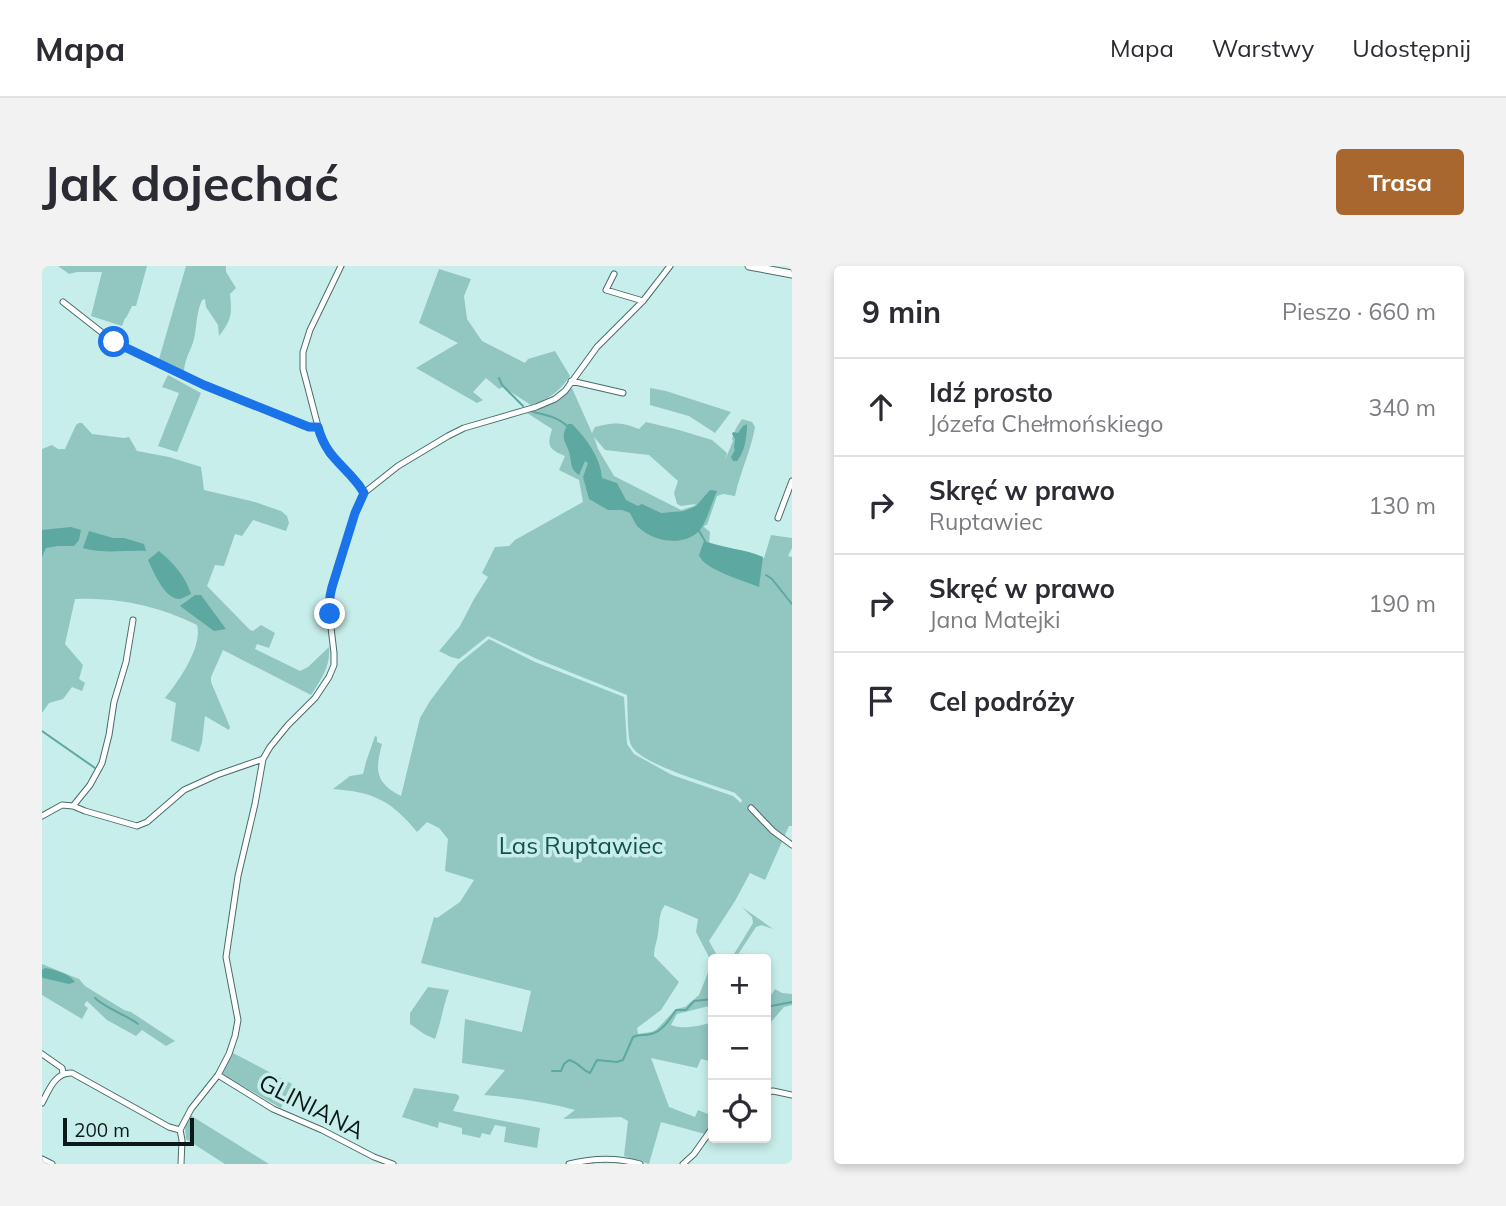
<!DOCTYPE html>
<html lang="pl">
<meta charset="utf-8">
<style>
body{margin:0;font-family:Mulish,sans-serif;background:#f2f2f3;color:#2b2b33}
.controls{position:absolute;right:21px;bottom:21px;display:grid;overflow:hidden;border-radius:7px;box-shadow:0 4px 10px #0003}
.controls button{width:63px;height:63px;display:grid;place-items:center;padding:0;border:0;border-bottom:2px solid #e1e1e2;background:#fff;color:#2b2b33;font:35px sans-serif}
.scale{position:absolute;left:21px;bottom:18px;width:131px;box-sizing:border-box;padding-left:7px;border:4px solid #0b1a19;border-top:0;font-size:19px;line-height:24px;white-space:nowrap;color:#0b1a19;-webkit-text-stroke:5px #c7eeea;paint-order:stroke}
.stop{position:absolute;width:21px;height:21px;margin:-16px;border:5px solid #1a73e8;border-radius:50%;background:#fff}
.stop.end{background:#1a73e8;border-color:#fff;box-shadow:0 2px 7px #0008}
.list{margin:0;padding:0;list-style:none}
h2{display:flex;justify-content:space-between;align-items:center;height:91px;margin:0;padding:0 28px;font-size:30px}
h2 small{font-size:23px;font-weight:400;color:#7c7c81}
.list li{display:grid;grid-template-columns:46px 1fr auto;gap:21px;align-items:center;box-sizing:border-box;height:98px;padding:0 28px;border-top:2px solid #e1e1e2}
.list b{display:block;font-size:26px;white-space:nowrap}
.list p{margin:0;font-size:23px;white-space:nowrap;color:#7c7c81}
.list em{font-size:23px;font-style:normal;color:#7c7c81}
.icon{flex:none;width:38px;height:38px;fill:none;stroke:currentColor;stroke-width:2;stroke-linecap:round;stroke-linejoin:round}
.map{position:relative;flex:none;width:750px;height:898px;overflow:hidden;border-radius:7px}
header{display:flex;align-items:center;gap:42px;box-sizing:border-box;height:98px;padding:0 35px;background:#fff;border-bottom:2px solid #e1e1e2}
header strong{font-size:33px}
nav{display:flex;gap:38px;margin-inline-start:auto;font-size:24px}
.intro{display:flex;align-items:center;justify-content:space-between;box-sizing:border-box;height:168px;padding:0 42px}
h1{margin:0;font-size:49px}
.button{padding:18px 32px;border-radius:7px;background:#a7672f;color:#fff;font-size:24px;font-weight:700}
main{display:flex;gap:42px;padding:0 42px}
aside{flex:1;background:#fff;border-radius:7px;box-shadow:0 4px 10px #0003}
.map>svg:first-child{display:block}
</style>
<header>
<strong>Mapa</strong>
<nav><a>Mapa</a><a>Warstwy</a><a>Udostępnij</a></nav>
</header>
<div class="intro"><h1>Jak dojechać</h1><a class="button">Trasa</a></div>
<main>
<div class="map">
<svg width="750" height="898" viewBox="0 0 750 898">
<rect width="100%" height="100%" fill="#c7eeea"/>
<path fill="#92c6c1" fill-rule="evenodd" d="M16,0H105L94,40H90L84,52H83L80,60L49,50L60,6H35L27,8Z
M144,0H184V6L194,22L188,28C190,48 190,53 177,70L176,59L164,41L163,33L160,34C154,47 155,60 152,73C149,85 143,91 142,105L117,93Z
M397,3L429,13L422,30L425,53L440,75L483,97L486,93L513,85L528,110C517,126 507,133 489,139L461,121L457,123L444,112L431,126L441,134L435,137L374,102L416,77L377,57Z
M126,109L159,127L135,186L116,180L137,127L120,121Z
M530,122L550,167L553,161C572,156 579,156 597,163L604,156L637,164L670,174L685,187L683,194L691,175L690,173L694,162L700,153L710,156L713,161C709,185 698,206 693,230L681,228L675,230L665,259H663L662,261L668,266L667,278L717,293L722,292L729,269L750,272V282L746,290L750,291V560H747L723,614L708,607L693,635L667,675L677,693H671V739L635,748L629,759C642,764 657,760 671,756V796L659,793L655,802L609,792L627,841L653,851L656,844L671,850V856L663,868L619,856L607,898L582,890L586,855L579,851L521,853L533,844C503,836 473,832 442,829L463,804L420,797L423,753L480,766L489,725L379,697L392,651L395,652L418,636L432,614L403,605L406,573L397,562L385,556L375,566C349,534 331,526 291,523L308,510L321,508L324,496L333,470L335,471V476L340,478C333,504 333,517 359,530L378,452L388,435L416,398L447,373L493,396L582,431L585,478L592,488L630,509L691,530L699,537L700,534L693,527C672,519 597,498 589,479C585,469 586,441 585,429L495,393L446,370L417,393L409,391L397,385L418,360L432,333L446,311L440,307L453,281L467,280L473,274L541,236L537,214L517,204L523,190C506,183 505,180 510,163L485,147L514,136ZM552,171L563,184L607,189L636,215L632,227L635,238L639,240L654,238L652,240L639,244L572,210L556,183ZM623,639L656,653L654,666L670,697L657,729L643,741L634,743L614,764L609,766L596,768L595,762L619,744L637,716L612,690C612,681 615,676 616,667C618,657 616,648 623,639Z
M608,122L624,125L689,146L673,167L647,150L608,139Z
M37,157H40L50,168L82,172L87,171L95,185L127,191L159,201L162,224L213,236L239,245L245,250L247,257L244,265L211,254L200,270L193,268L182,300L173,299L165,320L208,364L211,365L219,359L233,367L227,382L215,378L213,383L258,405L266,401L287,381C289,400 279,414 269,429L181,384L169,411V416L188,461L187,464L163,450L160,476L157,486L129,475L134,437L123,432C136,416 161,381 155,359C118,340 75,331 33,333L23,378L41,399L37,413L43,417L40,425L30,421L21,433L7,437L0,447V183L10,179L16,183H23L34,159Z
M700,641L731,663L719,659L714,661L693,693H689L711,657L710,651Z
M0,698L37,713L43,720L82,744L89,746L133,775L124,780L100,764L94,770L65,754L45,735L42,739L46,742L40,753L0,729Z
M386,721L407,724C401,740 399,757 393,773L382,768L368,758V747Z
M733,723L740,727L750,728V739L742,741L729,756L724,755V737Z
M191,787L250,818L239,842L181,809V806Z
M372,822L414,828L417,830V832L411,845L498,862L495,882L462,876L464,861L453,859L448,869L440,867L438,872L420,868V862L397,856L396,862L360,851Z
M148,849L227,898H183L144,873L143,861Z"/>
<path fill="#5ea8a2" d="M526,158H530C544,172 559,192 560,212L575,217L584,234L596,240L600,238L619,247L642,245L654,240L668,224L675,225C671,234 663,260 657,265C641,281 612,276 596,261C593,258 591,252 588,247L580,244H566L547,233L541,211L546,197L543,195L537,209C528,203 530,199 528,190C526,176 516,175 526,158Z
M705,158C705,170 703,186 695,195H691L689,191L693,184L692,182L693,173L690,168L691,166L696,167L701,160Z
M29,261L39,264L37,274L32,280H16L4,282L0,291V264Z
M47,265L71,272H82L102,278L104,285C83,284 61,288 41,282Z
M662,275C681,282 703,283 721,291L717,321C701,314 662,304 657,289Z
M117,285C131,297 143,309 149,328C147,329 141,332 138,333C123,334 111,305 106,294Z
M153,329H159L184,363L172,365L138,340Z
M3,702C13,704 27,707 33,716L27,718L1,712L0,711V704Z"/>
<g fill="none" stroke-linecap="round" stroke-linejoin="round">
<path stroke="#5ea8a2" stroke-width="2" d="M457,112L460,119L481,140
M491,146C504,149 516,151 525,160
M657,265L663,275
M724,309L730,313L750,338
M0,465L53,502
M53,732C66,744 83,748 96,758
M724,741L750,736
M510,805H519L522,798L527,794C538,797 539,804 548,807L555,794L575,796L581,794L591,771C598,768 602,770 609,768C620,766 628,753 634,744H644L652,735L671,733"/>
<g stroke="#496d6a" stroke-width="7">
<path id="street" d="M299,0L268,64L261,86V103L278,168L287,187L318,219L322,227
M572,8L564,24L601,35
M21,36L72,76L162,119L266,161H276
M529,115L581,127
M736,252L750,215
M31,540L48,519L60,497L67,469L72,436L84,396L91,354
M709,542L731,565L750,579
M0,550L20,539L31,540L43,545L95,560L105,556L142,524L175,509L221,493L228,481L246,459L273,432L287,411L292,399V387L288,353V330L313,247L322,227L356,200L406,170L422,162L494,141L513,133L523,125L555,81L601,35L628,0
M0,788L20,802L21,807
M176,809L231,843L280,864L332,891L351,898
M724,826L731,825L750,829
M0,837C7,824 13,806 30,807L127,861L138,864
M138,864L149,843L176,809L187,788L193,770L196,754L184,691L196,610L213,538L221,493
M138,864L140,874L139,898
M0,893L10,898
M527,898C551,892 574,891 598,898
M641,898L652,888L671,861"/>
</g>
<g stroke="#496d6a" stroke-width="9">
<path id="secondary" d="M707,0L750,8"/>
</g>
<use href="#street" stroke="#fff" stroke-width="5"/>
<use href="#secondary" stroke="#fff" stroke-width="7"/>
</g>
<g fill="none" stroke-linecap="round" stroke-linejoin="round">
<path stroke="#1a73e8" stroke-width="9" d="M72,76L162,119L267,161H276C285,195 307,201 322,227L313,247L290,321L288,330V348"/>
</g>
<g text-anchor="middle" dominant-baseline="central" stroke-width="7" stroke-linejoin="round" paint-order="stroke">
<g font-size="24" fill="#12534f" stroke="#c7eeea">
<text x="539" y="579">Las Ruptawiec</text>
</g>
<g font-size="24" fill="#0b1a19" stroke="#c7eeea">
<text transform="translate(270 840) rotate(27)">GLINIANA</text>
</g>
</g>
</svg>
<div class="controls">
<button>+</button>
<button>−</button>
<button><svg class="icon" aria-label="locate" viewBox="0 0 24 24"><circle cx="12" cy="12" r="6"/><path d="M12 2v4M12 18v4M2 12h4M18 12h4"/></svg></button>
</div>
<div class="scale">200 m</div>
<div class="stop" style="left:72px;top:76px"></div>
<div class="stop end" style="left:288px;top:348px"></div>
</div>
<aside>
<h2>9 min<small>Pieszo · 660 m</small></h2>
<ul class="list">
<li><svg class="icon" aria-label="ahead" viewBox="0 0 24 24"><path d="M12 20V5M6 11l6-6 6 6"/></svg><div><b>Idź prosto</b><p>Józefa Chełmońskiego</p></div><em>340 m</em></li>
<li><svg class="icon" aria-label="right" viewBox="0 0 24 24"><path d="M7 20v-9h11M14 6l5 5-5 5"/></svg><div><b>Skręć w prawo</b><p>Ruptawiec</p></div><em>130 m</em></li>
<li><svg class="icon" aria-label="right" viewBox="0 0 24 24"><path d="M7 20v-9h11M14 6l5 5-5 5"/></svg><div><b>Skręć w prawo</b><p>Jana Matejki</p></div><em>190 m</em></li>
<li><svg class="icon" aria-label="arrive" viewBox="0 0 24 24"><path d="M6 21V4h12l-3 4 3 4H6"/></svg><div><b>Cel podróży</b></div></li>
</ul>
</aside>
</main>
